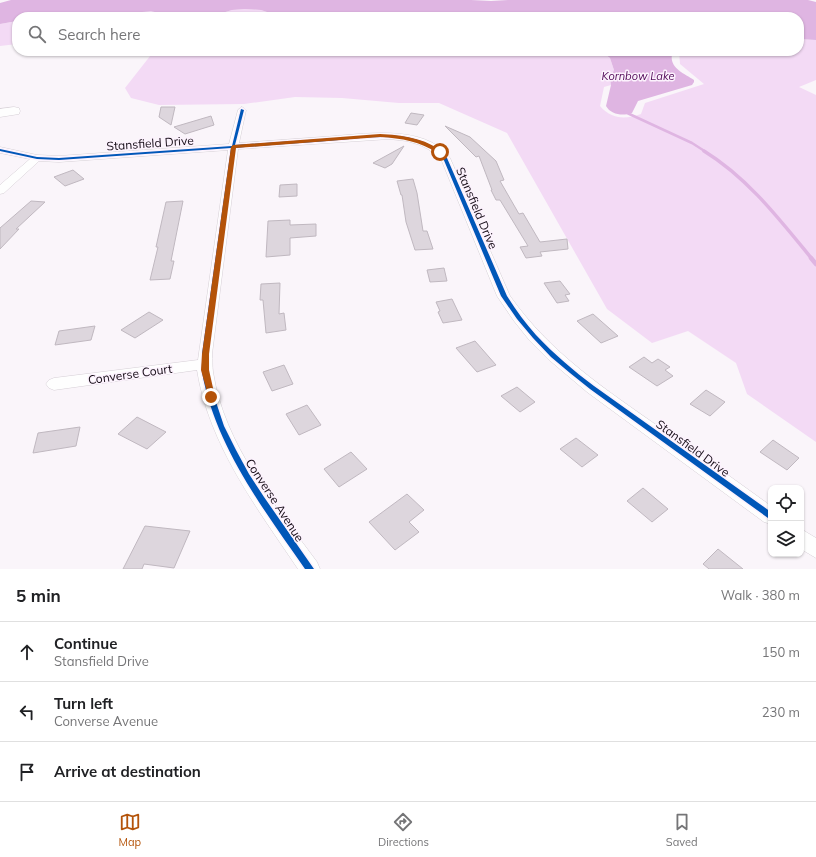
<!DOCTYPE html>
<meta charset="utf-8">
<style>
body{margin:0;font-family:Mulish,sans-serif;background:#f2f2f2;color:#202124}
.controls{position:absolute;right:12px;bottom:12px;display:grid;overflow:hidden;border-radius:8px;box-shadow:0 1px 3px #0004}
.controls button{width:36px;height:36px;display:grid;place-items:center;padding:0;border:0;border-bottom:1px solid #e0e0e0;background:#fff;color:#202124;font:20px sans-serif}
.stop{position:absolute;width:12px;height:12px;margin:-9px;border:3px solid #b45309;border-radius:50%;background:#fff}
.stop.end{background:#b45309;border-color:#fff;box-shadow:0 1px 4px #0008}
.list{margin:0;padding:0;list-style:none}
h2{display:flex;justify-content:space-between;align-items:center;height:52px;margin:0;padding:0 16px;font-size:17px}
h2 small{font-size:13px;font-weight:400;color:#757577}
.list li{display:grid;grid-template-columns:26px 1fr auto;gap:12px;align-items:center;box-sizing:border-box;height:60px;padding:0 16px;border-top:1px solid #e0e0e0}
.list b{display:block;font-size:15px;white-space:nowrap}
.list p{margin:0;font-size:13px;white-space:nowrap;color:#757577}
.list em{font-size:13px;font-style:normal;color:#757577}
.icon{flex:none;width:22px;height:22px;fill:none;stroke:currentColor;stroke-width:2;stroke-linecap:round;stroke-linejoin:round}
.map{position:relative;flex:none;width:816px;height:569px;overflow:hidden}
.search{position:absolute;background:#fff;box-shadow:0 1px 3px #0004;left:12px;right:12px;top:12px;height:44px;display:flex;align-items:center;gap:10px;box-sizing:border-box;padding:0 14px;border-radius:16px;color:#757577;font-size:15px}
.sheet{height:232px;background:#fff}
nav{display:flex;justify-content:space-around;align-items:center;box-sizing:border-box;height:56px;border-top:1px solid #e0e0e0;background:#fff;font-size:11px;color:#757577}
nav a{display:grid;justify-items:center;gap:2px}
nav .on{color:#b45309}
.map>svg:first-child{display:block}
</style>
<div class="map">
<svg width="816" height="569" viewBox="0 0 816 569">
<rect width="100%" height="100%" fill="#faf5fa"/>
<path fill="#f3daf5" d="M245,9L261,10L282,17H209L232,10Z
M138,11H157L174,17H98Z
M327,14H370L380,17H305Z
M17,21V44L0,46V24Z
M799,39L816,40V80L799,87L816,95V442L747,394L736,363L688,331L652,343L607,309L507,133L439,103H399L342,98L295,97L244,104L159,105L131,98L125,88L154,51H457L474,52L488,51H601L610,58L614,70L610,79L611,85L604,87L600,106C612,120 626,119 641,114L645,103L704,84L680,64L679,51H799Z"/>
<path fill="#dfb5e2" d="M11,0H471L491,1L508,0H808L816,2V40L799,39V17H380L376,15L363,14L282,17L261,10L245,9L232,10L209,17H174L151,11L98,17H17V21L0,24V3Z
M601,51H673C667,67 683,73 694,80V82L692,85L638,101L632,113C623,116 611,115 606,106L611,85L610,79L614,70L610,58Z"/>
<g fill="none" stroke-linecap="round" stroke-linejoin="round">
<path stroke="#dfb5e2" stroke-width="2.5" d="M625,112L692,143L706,152"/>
<path stroke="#dfb5e2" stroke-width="3.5" d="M704,151C748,178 780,220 812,259"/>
<path stroke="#dfb5e2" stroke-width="4.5" d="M811,258L816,264"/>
</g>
<path fill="#ddd6dd" stroke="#c0b8c0" d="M161,107H175L171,125L159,117Z
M411,113L424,115L417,125L405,123Z
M211,116L214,125L185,134L174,127Z
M445,126L470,137L496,161L504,180L500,181L519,214L523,213L540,242L567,239L568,249L540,252L542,256L526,258L520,247L528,246L500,200H496L491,190H492L479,156L476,157Z
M404,146L392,164L385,168L373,163Z
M73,170L84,179L65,186L54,177Z
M413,179L417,193L423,231H427L433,249L415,250L406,222L402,195H401L397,181Z
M297,184V196L279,197L280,185Z
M31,201L45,202L16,229H19L0,249V228Z
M183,201L171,261H174L170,279L150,280L158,247H156L166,202Z
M290,220V225L316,224V236L290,238V255L266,257L268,221Z
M444,268L447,281L430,282L427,270Z
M560,281L570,294L565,295L569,301L557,303L544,283Z
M280,283L279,314L284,313L286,330L266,333L263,300H260L261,284Z
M452,299L462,320L443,323L438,312L440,311L436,302Z
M149,312L163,320L135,338L121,330Z
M593,314L618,336L601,343L577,321Z
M95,326L91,340L55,345L59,331Z
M475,341L496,365L477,372L456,348Z
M644,357L652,363L658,359L670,367L665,370L673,376L657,386L629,367Z
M284,365L293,384L272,391L263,372Z
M517,387L535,402L520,412L501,396Z
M706,390L725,402L710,416L690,404Z
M307,405L321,425L299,435L286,414Z
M137,417L166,432L147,449L118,434Z
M80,427L76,446L33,453L38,433Z
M576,438L598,455L582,467L560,449Z
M773,440L799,458L787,470L760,452Z
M351,452L367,469L339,487L324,469Z
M643,488L668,509L652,522L627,501Z
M407,494L424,510L409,522L419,532L395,550L369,522Z
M145,526L190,531L174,568L144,564L142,569H123Z
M718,549L743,569H709L703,564Z"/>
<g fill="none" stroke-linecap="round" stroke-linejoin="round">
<g stroke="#d6cfd6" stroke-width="1">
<path id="street" d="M242,107L246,110L239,143C266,141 294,139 322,137C360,135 424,122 450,158L510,296C551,354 605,389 662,429C699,454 735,480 771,506V524L764,522L587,392L548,359L530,341L514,321L497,296L441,159L428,149L420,145L407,141L389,139L238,149L212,354C213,360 212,366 213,372C224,444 275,505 317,562L320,569H298C257,508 209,445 197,370L54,390L49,388L46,384L49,380L54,378L198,360L228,150L59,162L39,161L4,193L0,194V185L30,159L0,153V147L37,155L59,156L229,144L238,110Z
M801,529L816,538V558L801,549Z"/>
</g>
<g stroke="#d6cfd6" stroke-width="1">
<path id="secondary" d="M14,107L19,108L20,111L19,114L0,117V109Z"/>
</g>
<use href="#street" fill="#fefefe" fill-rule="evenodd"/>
<use href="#secondary" fill="#fefefe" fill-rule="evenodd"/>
<g stroke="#fcf2fd" stroke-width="3">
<path id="cycleway" d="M241,109L244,110L235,145L380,135C405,135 429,139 447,158L507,296C516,310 525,323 536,335C554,354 574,371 594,386L771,512V519L768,518L590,389L570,373L551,357L533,338L517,319L501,296L443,158C435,150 426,144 415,141C391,134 364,138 339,140C304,143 269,145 235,148L208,354V372L215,399L224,426L236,450L249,474L264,497L314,569H305C264,510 215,446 202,372C201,366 203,360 202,354L231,148L59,160L37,159L0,151V149L37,157L59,158L232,146Z"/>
</g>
<use href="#cycleway" fill="#0057b8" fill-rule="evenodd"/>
</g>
<path fill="#b45309" d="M380,134C401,135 426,138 442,152L438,153C420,142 402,138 380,137L236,148L209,354V370L215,397L214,399H209L201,370L202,354L231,147L233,145Z"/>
<g text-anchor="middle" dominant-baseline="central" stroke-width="3" stroke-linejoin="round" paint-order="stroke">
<g font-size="11" font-style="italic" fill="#510857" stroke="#fcf2fd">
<text x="638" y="76">Kornbow Lake</text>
</g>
<g font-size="12" fill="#150c16" stroke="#fcf2fd">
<text transform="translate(150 143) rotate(-4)">Stansfield Drive</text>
<text transform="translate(477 208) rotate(67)">Stansfield Drive</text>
<text transform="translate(130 374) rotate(-8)">Converse Court</text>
<text transform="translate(693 448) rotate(36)">Stansfield Drive</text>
<text transform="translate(275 500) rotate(57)">Converse Avenue</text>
</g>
</g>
</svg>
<div class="controls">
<button><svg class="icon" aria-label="locate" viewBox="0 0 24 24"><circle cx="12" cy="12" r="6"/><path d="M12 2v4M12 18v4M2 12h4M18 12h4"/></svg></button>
<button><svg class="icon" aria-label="layers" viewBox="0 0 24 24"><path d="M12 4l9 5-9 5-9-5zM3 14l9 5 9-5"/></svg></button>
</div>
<div class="stop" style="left:440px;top:152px"></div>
<div class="stop end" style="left:211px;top:397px"></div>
<div class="search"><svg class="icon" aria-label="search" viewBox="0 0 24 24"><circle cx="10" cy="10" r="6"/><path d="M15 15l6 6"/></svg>Search here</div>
</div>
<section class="sheet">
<h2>5 min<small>Walk · 380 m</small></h2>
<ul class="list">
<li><svg class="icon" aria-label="ahead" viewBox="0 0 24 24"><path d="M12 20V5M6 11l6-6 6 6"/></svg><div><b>Continue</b><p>Stansfield Drive</p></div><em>150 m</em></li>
<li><svg class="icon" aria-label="left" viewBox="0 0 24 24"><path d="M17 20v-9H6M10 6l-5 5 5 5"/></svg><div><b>Turn left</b><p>Converse Avenue</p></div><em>230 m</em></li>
<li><svg class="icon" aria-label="arrive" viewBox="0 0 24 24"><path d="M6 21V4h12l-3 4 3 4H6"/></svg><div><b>Arrive at destination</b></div></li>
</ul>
</section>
<nav>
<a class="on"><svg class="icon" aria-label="map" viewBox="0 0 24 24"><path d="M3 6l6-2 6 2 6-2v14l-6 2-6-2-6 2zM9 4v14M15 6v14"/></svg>Map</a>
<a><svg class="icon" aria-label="directions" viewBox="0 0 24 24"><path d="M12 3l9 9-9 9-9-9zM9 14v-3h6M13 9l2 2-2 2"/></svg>Directions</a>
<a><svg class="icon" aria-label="saved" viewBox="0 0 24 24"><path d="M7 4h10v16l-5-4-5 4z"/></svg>Saved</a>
</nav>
